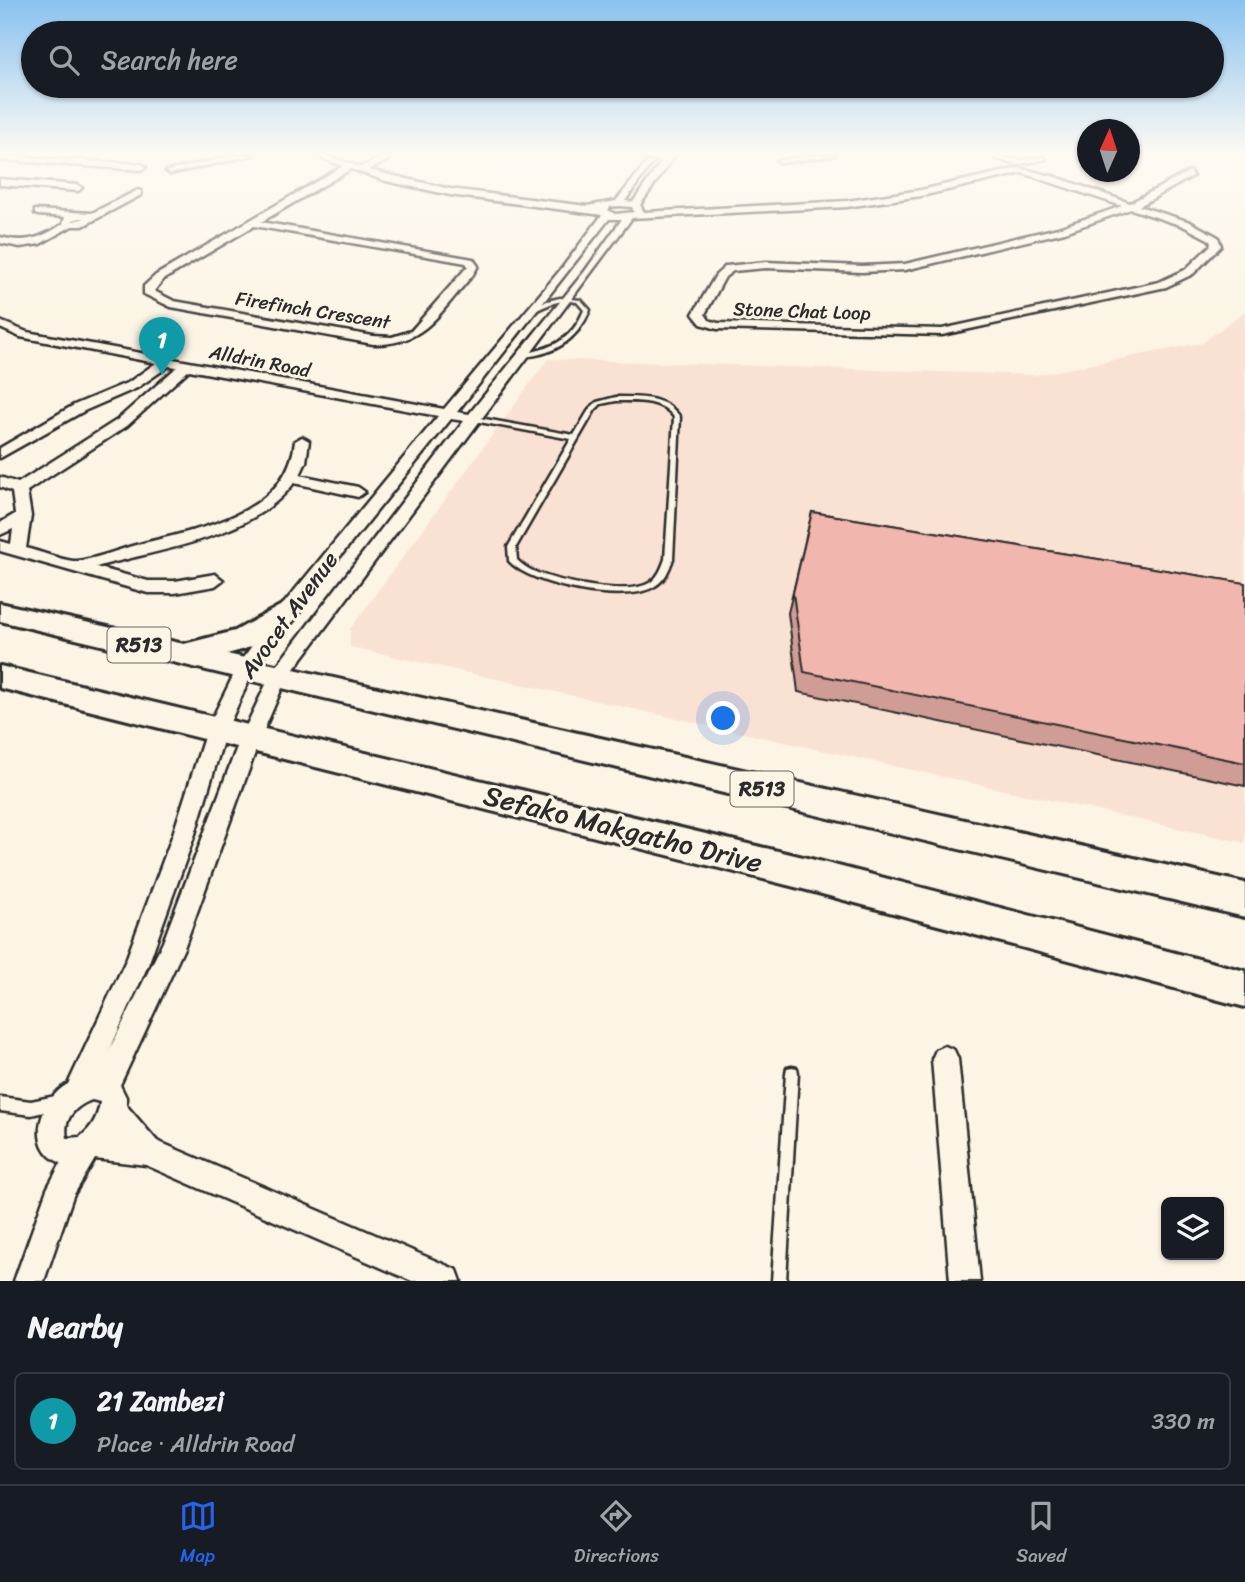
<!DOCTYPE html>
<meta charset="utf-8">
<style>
body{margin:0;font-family:Sriracha,sans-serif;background:#242831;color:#f1f3f6}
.controls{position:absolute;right:21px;bottom:21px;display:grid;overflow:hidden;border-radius:10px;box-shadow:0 2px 5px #0004}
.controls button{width:63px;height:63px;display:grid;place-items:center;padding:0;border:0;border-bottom:2px solid #363941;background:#171b24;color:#f1f3f6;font:35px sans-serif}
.compass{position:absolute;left:1077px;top:119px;width:63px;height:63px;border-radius:50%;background:#171b24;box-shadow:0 2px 5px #0004;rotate:3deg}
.you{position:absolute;left:724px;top:719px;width:24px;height:24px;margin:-18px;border:5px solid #fff;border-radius:50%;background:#1a73e8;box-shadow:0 0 0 10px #1a73e833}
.badge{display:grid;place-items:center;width:46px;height:46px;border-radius:50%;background:#2563eb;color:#fff;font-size:23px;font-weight:700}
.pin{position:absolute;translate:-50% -58px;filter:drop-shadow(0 2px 4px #0008)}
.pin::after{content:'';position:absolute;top:37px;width:24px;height:21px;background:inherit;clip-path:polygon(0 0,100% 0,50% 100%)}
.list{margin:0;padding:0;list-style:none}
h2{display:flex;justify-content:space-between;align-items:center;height:91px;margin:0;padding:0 28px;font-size:30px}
h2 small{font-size:23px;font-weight:400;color:#9ea1a6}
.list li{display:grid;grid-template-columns:46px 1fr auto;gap:21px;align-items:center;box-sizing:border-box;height:98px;margin:0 14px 14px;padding:0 14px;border:2px solid #363941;border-radius:10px}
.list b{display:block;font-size:26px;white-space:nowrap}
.list p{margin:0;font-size:23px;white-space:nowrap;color:#9ea1a6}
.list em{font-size:23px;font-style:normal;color:#9ea1a6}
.icon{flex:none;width:38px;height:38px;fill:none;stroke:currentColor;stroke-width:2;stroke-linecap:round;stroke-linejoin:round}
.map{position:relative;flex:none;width:1245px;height:1281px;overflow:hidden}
.search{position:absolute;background:#171b24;box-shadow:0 2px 5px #0004;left:21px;right:21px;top:21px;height:77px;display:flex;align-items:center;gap:18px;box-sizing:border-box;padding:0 24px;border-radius:38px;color:#9ea1a6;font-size:26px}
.sheet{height:203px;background:#171b24}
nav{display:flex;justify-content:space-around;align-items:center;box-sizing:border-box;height:98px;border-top:2px solid #363941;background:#171b24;font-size:19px;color:#9ea1a6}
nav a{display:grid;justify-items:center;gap:4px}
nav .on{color:#2563eb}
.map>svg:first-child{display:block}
</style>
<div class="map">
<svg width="1245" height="1281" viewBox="0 0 1245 1281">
<rect width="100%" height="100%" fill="#fcf5e5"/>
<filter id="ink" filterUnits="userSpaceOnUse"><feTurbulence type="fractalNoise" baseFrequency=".0143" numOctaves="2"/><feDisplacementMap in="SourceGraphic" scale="14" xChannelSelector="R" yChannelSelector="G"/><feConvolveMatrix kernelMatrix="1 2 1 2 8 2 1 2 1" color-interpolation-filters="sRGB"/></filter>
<g filter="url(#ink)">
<path fill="#f9e2d4" d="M1245,311V843L350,647V629L548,359L1036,375L1202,343Z"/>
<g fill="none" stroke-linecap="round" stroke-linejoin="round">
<g stroke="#2b2b2b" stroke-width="5">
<path id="service" d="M560,298L581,300L590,310C577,341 552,356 519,357V355C551,348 571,342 584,310L577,302C561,299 548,304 534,312L529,311L547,301Z
M616,397C640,397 666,396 680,417L673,559C669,570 665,580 655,586C627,605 531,586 509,561L508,547L571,439L474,421L471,419L474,417L574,435L590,408L597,402ZM616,401C636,401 661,399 674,417L665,559C662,567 659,576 651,582C629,597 559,582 535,572C528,569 522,565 517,560L516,547L595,410L601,404Z
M792,1067L797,1068L798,1073L786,1281H772L786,1073L787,1068Z
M60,1095L65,1097L67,1102L65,1107L31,1115L0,1111V1097L31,1101Z"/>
</g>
<g stroke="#2b2b2b" stroke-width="5">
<path id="minor" d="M237,155H253L170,174L166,171Z
M313,155H325L361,167L387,155H398L369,170L450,189L587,206L616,201L647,162H653L625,201L633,202L662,161L627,155L665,157L675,155L640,205L644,212L847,201L921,190L1019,168L1056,177L1130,203L1190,171L1193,176L1139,206L1190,222L1218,237L1221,246L1193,274L1166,287L942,335L717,329L701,324L693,314L716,275L726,266L766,262L862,266L905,264L1058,228L1122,206L1022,173L921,196L847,207L632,218L285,681L260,739L184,948L120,1085L126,1097V1105L157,1141L457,1270L461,1281H412L146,1165L95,1159L73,1196L44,1281H14L47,1189L61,1163C25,1148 40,1099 68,1084L126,960L173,834L206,731L240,662L281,607L438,416L189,370L127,426L27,491L31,516L26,548C41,552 58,559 73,561C88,562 120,549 136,545C196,529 287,517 295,441L302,437L309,441L306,462L300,475L358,487L365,492L358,497L294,483C252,538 160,549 96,567L148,581H175L215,574L223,580L215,586L175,593H148L0,551V541L11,544L13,529L0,535V523L15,514L12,492L0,487V477L18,483L117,420L177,367L169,366L137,388L84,411L0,458V448L74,405L129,382L156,363L20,337L0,328V321L27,332L444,409L562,268L602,215L450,195L386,181L351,169L261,222L473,259L478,266L472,276C440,311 425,346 373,344L171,307L144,294V286L156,275L343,166ZM619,206L632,207L634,212L615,214L608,210L610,207ZM1131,209L1183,226L1210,240L1211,245L1185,270L1159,282L942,329L718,323L709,320L705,314L725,277L733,271L766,268L862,272L905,270L1065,232ZM609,219H622L585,271L469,414L457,412ZM254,226L466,263L468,266L411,331L392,337L373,336L174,301L154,291L164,279ZM451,419L464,421L272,672L240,739L163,942L109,1051L148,965L195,834L226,731L253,671L293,615ZM92,1100L100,1102C98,1117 92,1128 80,1137L67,1138C63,1119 75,1106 92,1100Z
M811,155H836L781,163L777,161Z
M985,155L1019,160L1042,157L1046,159L1017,165Z
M0,156L142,164L146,167L142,170L0,160Z
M0,179L78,185L82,188L78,191L0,185Z
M138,190L141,191V195L83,226H72L40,244L20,247L0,243V237C26,244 41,238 63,224L65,217L38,215L35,214V210L92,213ZM81,218H85L73,221V220Z
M945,1046L954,1050L958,1059L980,1281H950L932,1059L936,1050Z"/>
</g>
<g stroke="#2b2b2b" stroke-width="6">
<path id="primary" d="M287,602L296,604L300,611C286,636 253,647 227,654L1245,883V917L0,621V603L184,644L235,631Z
M0,666L803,857L1245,971V1007L803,889L0,688Z"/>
</g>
<use href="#service" fill="#fcf5e5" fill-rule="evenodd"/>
<use href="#minor" fill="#fcf5e5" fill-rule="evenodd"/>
<use href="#primary" fill="#fcf5e5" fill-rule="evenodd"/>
</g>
<path fill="#cf9d95" stroke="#2b2b2b" stroke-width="2" d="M812,512L1245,583V786L798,692L788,613Z"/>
<path fill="#f1b6ad" stroke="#2b2b2b" stroke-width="2" d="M812,512L1245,583V763L804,672L793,593Z"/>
</g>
<linearGradient id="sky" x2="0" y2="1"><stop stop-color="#89c2f0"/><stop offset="0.46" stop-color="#fefaf3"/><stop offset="1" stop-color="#fefaf3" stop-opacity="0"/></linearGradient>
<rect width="1245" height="334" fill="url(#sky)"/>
<g text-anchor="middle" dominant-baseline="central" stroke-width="6" stroke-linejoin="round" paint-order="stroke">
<g font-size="19" fill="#2b2b2b" stroke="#fcf5e5">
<text transform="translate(313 310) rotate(9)">Firefinch Crescent</text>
<text transform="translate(802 311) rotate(2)">Stone Chat Loop</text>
<text transform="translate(260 361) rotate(11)">Alldrin Road</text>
</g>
<g fill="#fcf5e5" stroke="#6a6863" stroke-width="2">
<rect x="107.5" y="627.5" width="63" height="35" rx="5"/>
<rect x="730.5" y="771.5" width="63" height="35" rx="5"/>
</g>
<g font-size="21" font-weight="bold" fill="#2b2b2b">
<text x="139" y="645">R513</text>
<text x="762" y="789">R513</text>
</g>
<g font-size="23" fill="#2b2b2b" stroke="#fcf5e5">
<text transform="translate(289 615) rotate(-54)">Avocet Avenue</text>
</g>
<g font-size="28" fill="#2b2b2b" stroke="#fcf5e5">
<text transform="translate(623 829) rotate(14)">Sefako Makgatho Drive</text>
</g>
</g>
</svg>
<div class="controls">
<button><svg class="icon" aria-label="layers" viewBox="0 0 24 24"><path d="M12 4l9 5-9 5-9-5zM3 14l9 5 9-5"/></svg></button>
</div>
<svg class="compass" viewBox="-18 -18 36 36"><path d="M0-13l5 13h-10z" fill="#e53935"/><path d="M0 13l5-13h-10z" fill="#9ea1a6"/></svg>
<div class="you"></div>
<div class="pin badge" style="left:162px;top:375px;background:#0f9aa8">1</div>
<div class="search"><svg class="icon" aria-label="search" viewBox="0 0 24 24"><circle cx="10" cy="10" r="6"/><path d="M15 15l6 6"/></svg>Search here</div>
</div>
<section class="sheet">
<h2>Nearby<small></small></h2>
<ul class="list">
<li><span class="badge" style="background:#0f9aa8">1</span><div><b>21 Zambezi</b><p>Place · Alldrin Road</p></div><em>330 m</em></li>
</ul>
</section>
<nav>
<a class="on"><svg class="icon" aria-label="map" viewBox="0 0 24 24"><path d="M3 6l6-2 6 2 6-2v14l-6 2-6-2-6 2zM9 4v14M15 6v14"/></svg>Map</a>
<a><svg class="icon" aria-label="directions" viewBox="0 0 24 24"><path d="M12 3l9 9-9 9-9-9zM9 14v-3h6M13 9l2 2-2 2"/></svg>Directions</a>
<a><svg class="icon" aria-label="saved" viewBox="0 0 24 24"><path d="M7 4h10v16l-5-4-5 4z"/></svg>Saved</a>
</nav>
